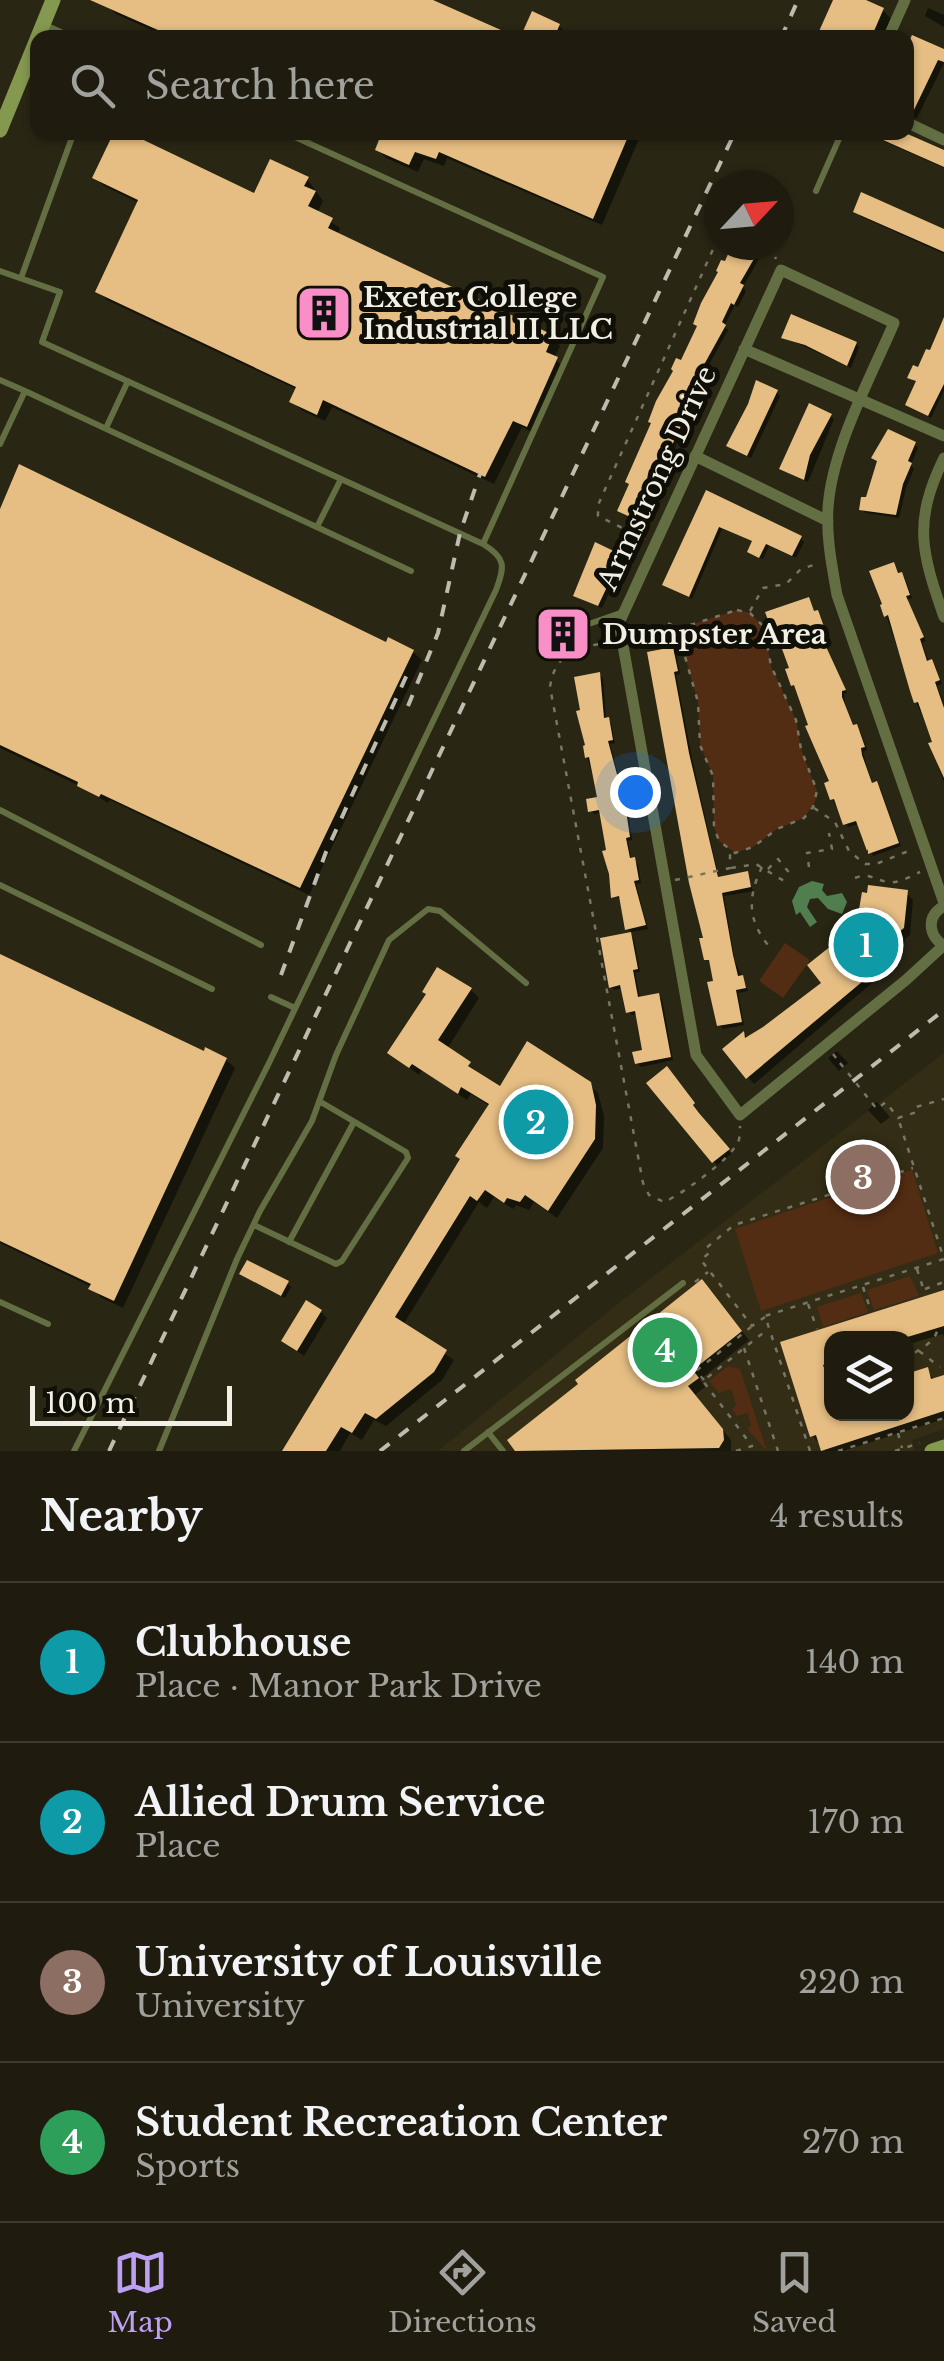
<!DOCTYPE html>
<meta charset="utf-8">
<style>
body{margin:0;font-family:"Libre Baskerville",serif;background:#272518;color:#f1f3f6}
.controls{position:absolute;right:30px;bottom:30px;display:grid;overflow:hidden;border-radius:20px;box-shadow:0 2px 8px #0004}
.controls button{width:90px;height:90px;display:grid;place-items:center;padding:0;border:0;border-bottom:2px solid #3c3a2f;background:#1f1c0f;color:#f1f3f6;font:50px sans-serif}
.compass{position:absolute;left:704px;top:170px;width:90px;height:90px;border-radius:50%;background:#1f1c0f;box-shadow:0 2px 8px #0004;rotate:64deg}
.scale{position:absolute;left:30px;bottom:25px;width:202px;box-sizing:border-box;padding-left:10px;border:5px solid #f2f0e4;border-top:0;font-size:28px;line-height:35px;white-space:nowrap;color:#f2f0e4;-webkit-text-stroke:8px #100f07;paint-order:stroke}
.you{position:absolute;left:635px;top:792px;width:35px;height:35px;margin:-25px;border:8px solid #fff;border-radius:50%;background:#1a73e8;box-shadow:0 0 0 15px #1a73e833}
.badge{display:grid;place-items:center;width:65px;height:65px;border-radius:50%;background:#bca0f2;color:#fff;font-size:32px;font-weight:700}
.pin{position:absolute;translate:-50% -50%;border:5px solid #fff;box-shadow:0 2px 10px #0006}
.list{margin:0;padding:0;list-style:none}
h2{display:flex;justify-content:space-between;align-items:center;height:130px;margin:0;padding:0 40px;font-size:42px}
h2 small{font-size:32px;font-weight:400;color:#a1a19e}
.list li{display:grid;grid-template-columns:65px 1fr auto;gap:30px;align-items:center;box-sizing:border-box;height:160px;padding:0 40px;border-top:2px solid #3c3a2f}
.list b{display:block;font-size:38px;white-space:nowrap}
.list p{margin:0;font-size:32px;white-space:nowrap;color:#a1a19e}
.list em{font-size:32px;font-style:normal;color:#a1a19e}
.icon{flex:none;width:55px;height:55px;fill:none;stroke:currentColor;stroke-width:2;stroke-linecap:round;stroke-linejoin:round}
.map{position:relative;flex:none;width:944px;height:1451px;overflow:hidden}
.search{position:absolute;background:#1f1c0f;box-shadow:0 2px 8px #0004;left:30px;right:30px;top:30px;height:110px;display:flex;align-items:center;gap:25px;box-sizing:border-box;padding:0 35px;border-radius:20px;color:#a1a19e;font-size:38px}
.sheet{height:770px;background:#1f1c0f}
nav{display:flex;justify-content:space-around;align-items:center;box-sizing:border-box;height:140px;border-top:2px solid #3c3a2f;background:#1f1c0f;font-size:28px;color:#a1a19e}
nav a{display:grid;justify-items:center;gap:5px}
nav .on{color:#bca0f2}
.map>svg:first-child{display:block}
</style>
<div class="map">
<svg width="944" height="1451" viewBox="0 0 944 1451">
<rect width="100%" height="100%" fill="#292614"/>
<path fill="#322d14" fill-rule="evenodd" d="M944,1053V1429L912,1440L915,1451H438L620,1302ZM832,1338H906V1414H832Z"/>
<path fill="#522d13" d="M737,610L750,613L764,627L771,666L796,720L801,749L817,791L815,802L804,818L777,829L753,847L735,853L719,841L714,827L713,776L700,745L698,702L682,646L690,625Z
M785,943L810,960L783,998L759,981Z
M912,1170L938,1253L761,1311L735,1229Z
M910,1276L919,1296L874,1310L867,1290Z
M861,1293L868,1312L823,1327L817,1307Z
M728,1366L740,1369L767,1451L747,1429L751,1425L748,1413L737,1416L732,1409L736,1405L731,1389L719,1393L709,1381Z"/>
<path fill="#507e4e" d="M812,881L824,884L822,890L827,896L842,893L847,902L842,914L828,909L818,898L810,899L807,907L817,922L810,927L800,912L796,915L792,901L799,887Z"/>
<path fill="#0007" d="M110,0H426L513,38H169L116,14L107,6Z
M836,0H860L883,10L891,19L883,38H819Z
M928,8L944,15V27L925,16Z
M559,26L567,34L566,38H522Z
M944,52V63L917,118L906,119V57Z
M385,132H642L602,225L447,158L444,166L424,159L418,172L386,158L378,150Z
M869,133L944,151V168L874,137Z
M95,178L255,196L307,179L323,201L317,213L340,228L337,235L552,337L560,346L554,358L565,368L535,434L522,427L494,484L332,407L325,421L301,410L292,401L298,390L107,300L98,291L139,203L104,186Z
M856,211L944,231V254L862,217Z
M734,245H761L765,248L743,287L746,291L738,307L735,305L724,326L728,330L698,385L702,389L680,426L684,429L641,522L620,510Z
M944,325V390L931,418L908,405L918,383L910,377L931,353Z
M784,337L856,344L859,347L851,368Z
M776,392L780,396L751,458L733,449Z
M830,416L834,419L808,482L786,472Z
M915,444L918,448L911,465L914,469L906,488L899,518L866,513L862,510L868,500Z
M707,493L800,538L804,542L796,558L769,546L763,559L753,555L754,542L722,529L692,599L669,588Z
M0,511L413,652L422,660L309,895L110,800L108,803L80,786L0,748Z
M620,557L624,561L602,608L580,599Z
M893,565L905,578L912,598L907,600L926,641L922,642L929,663L935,665L942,684L937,686L944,703V782L931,745L935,743L916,702L886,615Z
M808,599L815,613L821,616L827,635L824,637L826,646L847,693L844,694L845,703L854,728L860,730L867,750L863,752L865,760L873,785L880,787L901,846L873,856L859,824L848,827L832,799V783L798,689L793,684L792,669L773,627Z
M672,649L676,653L680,674L676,675L692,758L719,879L747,874L753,891L724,896L735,961L748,991L738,993L744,1025L723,1029L719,1025L712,962L706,959L702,921L650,654Z
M599,675L603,678L606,718L611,723L615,743L610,744L628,810L632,840L628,841L632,861L638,864L641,883L636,884L648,929L631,932L627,928L622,899L613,896L602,813L594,814L591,810L600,799L587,757Z
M906,893L913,900L910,935L905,939L900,959L754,1084L748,1077L744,1034L748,1039L824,984L844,945Z
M630,935L634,939L640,972L635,973L640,999L658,996L662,999L673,1060L641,1067L637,1063L645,1052L638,1014L632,1015L628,1011L624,988L614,990L611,986Z
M0,957L205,1054L226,1060L235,1068L123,1308L100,1297L92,1287L0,1243Z
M471,990L479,998L447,1049L501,1090L589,1084L598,1093L604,1116L603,1148L557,1218L534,1202L529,1210L516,1205L513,1209L494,1197L487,1208L479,1202L403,1325L454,1360L442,1380L386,1426L374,1420L362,1440L350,1433L340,1451H285L462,1160L490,1106L471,1094L467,1100L422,1070L419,1075L390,1053Z
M837,1051L848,1063L839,1071L828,1058Z
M667,1070L731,1154L717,1165L649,1083Z
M877,1102L890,1117L881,1124L868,1110Z
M245,1277L287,1283L291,1287L285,1298Z
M710,1291L749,1340L700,1380L705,1387L695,1395L731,1440V1451H519L510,1441Z
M944,1292V1337L943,1334L906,1345V1338H832V1369L828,1371L832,1382V1414H906L927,1370L934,1380L944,1377V1419L843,1451H825L812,1435L783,1344Z
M321,1312L327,1318L304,1356L284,1341Z"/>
<path fill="#e6be83" d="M90,0H433L519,38H176Z
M833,0H866L884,8L871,38H816Z
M532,11L560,24L554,38H520Z
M912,35L944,49V62L938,60L912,114L906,113V48Z
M114,132H127L254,193L270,159L309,177L304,186L316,191L308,206L333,218L328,228L553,335L546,352L558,357L527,427L513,421L485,477L323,400L317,415L289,402L296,387L95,292L138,200L92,178Z
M382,132H630L593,219L439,152L436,159L415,152L409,165L375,150Z
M865,132H903L944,150V167Z
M861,192L944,229V252L853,212Z
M732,245H762L740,283L744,285L734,305L731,303L722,322L726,325L695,381L700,383L677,422L682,424L637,520L617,511L629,484L625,482L651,423L648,422L656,401L673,371L671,369L676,358L681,360L697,326L693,324L701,303L718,272L716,271L721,260L725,261Z
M791,314L857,342L847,366L805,345L781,338Z
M944,317V384L928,416L905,405L916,381L907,378L913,365L918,367L926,349L930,350Z
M756,380L778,390L747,456L726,446L748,404Z
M809,403L832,414L810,455L804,480L779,469Z
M888,429L916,442L908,461L912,463L903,484L896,515L859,510L861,497H866L877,461L871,458Z
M19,464L386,642L388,637L414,650L300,888L101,794L99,797L77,786L78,782L0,745V509Z
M706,490L802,536L792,556L766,544L759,558L747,552L752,541L719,527L689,597L662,585Z
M595,542L622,555L598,606L573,596Z
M894,562L898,573L902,572L910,595L906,596L924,637L920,639L927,661L932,659L940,680L935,682L944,708V778L928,743L932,742L918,702L914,703L910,691L888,615L884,617L880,605L882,604L869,571Z
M809,597L814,611L818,610L826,632L822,634L823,640L846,690L842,691V697L853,725L857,724L865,747L861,748L862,755L872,783L877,781L899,843L868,854V849L867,851L856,821L843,825L834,799L830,800L824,783L829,781L805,726L808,725L794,685L791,686L785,669L789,668L774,627L771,628L765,612Z
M673,647L678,671L674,672L689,753L718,877L748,871L751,887L722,893L733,955L738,976L743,975L746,988L736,990L742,1022L717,1026L707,982L713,981L709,960H704L699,938H703L689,883L647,652Z
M600,672L604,718L609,717L613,740L608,741L625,804L630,837L626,838L630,858L635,857L639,880L634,881L646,925L625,930L619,896L611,898L609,874L602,851L606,850L599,810L588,812L586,799L597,797L589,757L585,758L583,746L585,745L576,711L580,710L574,677Z
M868,885L908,890L904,928L899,932L898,947L869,976L746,1079L722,1049L744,1031L745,1038L763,1027L821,983L807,965L841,938L844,942L855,933L862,892L867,893Z
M631,932L638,969L633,970L638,997L659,993L671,1057L635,1064L632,1052L642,1050L635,1011L626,1013L620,985L609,988L600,938Z
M0,954L204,1051L205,1047L227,1058L114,1301L88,1289L91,1284L0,1241Z
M437,967L472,988L438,1040L471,1062L468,1066L500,1086L527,1041L591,1082L596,1105L595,1139L548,1211L525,1195L520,1202L507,1198L504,1203L485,1190L477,1201L470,1196L395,1317L447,1350L434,1372L376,1419L365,1413L352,1433L341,1427L326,1451H282L460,1159L455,1156L489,1104L461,1087L458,1094L412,1064L409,1068L387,1053L426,994L422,992Z
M667,1066L695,1103L693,1105L699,1113L730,1149L712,1163L646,1083Z
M247,1260L289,1281L281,1296L239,1274Z
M702,1279L742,1331L693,1370L699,1378L688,1386L723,1429L724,1440L719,1448L515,1451L507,1440L578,1384L575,1380Z
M944,1290V1326L904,1338H832V1362L823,1365L832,1390V1414H906V1374L928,1367L931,1379L944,1375V1411L821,1451L816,1435L810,1437L780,1342Z
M306,1300L322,1310L297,1351L281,1341Z"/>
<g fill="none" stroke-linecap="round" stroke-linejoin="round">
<path stroke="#787566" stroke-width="2.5" stroke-dasharray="5 8" stroke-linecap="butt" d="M770,245L776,259
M645,539L598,516V505L719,236
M737,610L750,613L764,627L771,666L796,720L801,749L817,791L813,807L804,818L777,829L753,847L735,853L719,841L714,827L713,776L700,745L698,702L682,646L690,625Z
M750,611L763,588L786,584L801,569L820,563
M633,637L646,634L666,622L685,632
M611,642C580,647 555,651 550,687L643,1183L649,1195L664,1202C681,1195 731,1159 738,1142C740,1139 740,1130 740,1126
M814,808L835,822L849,851L865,864H876L911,850
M762,867C748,896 747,919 768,945
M809,867L807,853L832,849L829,833
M731,868L756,864L784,881
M768,869L778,859L791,875
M855,878C869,872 874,880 888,882C898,884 911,876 920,872
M675,880L730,868V852
M833,1054L840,1063
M872,1103L877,1109L886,1102L898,1118L917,1112L916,1107L944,1099
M917,1269L925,1294
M695,1282L708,1272
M863,1287L871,1311
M925,1289L944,1282
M808,1304L817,1329
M765,1317L752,1326L701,1260L709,1253L706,1248L734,1225L913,1168
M744,1348L778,1451
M919,1351L940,1367
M906,1362C916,1347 934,1347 938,1328
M827,1363L832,1370
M704,1380L696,1371L751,1327
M898,1433L902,1448
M736,1451L752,1446L703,1381L768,1329
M810,1451L765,1316L944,1259L898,1118
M838,1451L944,1418
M895,1451L920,1443"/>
<path stroke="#636f42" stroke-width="6" d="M43,24L74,38
M816,191L842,132
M0,271L60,292L42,342L483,544L603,277L284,132
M21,278L74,132
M0,380L25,391L0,444
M25,391L411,571
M106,428L128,381
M317,527L341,479
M569,631L623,612
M0,810L261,945
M0,885L212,989
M271,997L295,1008
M254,1225L336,1264L342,1261L408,1158L406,1152L319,1101
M289,1242L354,1122
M0,1302L48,1324
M488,1432L503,1451
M74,1451L269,1063L496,590C505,566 506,558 483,544
M159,1451L237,1259L260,1211L312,1121L336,1055L389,940L428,909L440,911L526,983
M464,1451L683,1283"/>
<path stroke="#636f42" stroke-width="11" d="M888,38L905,0
M906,122L944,140
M744,349L944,436
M695,456L828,521
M944,458C913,522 921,551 944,617
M944,906C926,916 928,935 944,946
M943,946L906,980L740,1115L696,1055L619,623L781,270L894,323C870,379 832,448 828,508C826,537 832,566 837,595L944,903"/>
<path stroke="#85984f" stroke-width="15" d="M0,130L53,0
M932,1451L944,1447"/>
<path stroke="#bfbcaf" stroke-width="4" stroke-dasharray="12 12" stroke-linecap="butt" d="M781,38L798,0
M408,706L438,633L460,533L480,474
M281,975L326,852L410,668
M109,1451L735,132
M380,1451L944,1010"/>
<path stroke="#787566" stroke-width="2.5" stroke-dasharray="5 8" stroke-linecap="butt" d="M840,1063L872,1103"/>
</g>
<defs>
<g id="building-square" transform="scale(2.875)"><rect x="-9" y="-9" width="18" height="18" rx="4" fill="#fa8fc8" stroke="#100f07"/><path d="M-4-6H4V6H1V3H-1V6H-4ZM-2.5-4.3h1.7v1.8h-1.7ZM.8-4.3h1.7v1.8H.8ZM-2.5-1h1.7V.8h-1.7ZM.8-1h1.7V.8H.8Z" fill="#111"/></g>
</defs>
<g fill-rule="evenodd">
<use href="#building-square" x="324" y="313"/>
<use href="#building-square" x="563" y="634"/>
</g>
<g text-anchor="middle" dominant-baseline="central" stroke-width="10" stroke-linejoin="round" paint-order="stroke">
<g font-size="28" font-weight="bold" fill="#f2f0e4" stroke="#100f07" text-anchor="start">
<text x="363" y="297">Exeter College<tspan x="363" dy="32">Industrial II LLC</tspan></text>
<text x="602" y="634">Dumpster Area</text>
</g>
<g font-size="28" fill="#f2f0e4" stroke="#100f07">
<text transform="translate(657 478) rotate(-65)">Armstrong Drive</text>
</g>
</g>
</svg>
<div class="controls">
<button><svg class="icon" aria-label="layers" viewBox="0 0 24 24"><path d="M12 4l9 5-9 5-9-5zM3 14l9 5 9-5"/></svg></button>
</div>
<svg class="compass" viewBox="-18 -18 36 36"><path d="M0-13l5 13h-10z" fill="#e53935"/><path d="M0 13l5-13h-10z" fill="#a1a19e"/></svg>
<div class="scale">100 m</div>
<div class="you"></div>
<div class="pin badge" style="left:866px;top:945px;background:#0f9aa8">1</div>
<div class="pin badge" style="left:536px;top:1122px;background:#0f9aa8">2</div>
<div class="pin badge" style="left:863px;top:1177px;background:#8d6e63">3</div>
<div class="pin badge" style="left:665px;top:1350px;background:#2e9e5b">4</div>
<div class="search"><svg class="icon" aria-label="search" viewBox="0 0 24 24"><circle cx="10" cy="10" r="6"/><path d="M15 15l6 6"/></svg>Search here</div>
</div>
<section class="sheet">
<h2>Nearby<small>4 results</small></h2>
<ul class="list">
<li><span class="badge" style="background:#0f9aa8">1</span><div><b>Clubhouse</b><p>Place · Manor Park Drive</p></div><em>140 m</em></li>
<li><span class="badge" style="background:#0f9aa8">2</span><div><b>Allied Drum Service</b><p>Place</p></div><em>170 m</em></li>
<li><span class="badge" style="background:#8d6e63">3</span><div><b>University of Louisville</b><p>University</p></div><em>220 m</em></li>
<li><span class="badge" style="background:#2e9e5b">4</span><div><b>Student Recreation Center</b><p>Sports</p></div><em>270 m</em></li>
</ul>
</section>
<nav>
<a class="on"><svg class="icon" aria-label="map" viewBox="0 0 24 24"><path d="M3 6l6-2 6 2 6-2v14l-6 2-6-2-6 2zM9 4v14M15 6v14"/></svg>Map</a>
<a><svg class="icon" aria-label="directions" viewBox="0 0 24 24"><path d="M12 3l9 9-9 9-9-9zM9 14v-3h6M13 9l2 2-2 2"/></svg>Directions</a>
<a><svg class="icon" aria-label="saved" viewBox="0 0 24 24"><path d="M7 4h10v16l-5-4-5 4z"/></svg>Saved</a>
</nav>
